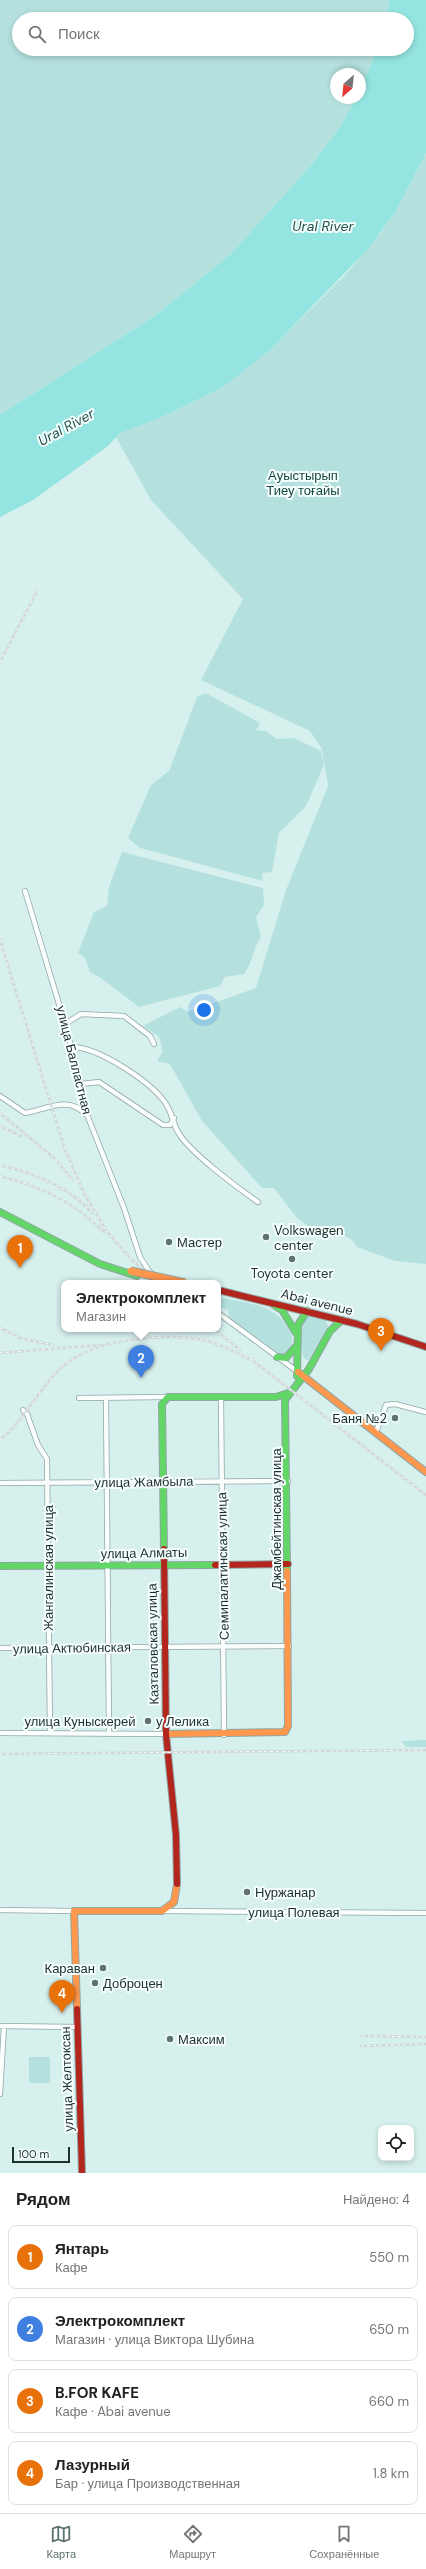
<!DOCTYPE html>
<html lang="ru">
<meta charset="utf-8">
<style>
body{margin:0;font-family:"DM Sans",sans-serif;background:#f6f6f6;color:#202124}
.controls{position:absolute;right:12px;bottom:12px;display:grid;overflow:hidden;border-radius:8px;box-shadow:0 2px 6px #0003}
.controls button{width:36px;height:36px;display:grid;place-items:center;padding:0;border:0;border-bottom:1px solid #e0e0e0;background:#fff;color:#202124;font:20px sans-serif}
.compass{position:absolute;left:330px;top:68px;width:36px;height:36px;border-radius:50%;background:#fff;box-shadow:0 2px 6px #0003;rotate:207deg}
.scale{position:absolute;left:12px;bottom:10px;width:58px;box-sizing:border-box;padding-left:4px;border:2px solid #1d2f2e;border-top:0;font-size:11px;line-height:14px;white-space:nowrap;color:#1d2f2e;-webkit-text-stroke:3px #f6fffe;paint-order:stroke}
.you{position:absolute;left:204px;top:1010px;width:14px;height:14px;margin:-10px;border:3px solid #fff;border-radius:50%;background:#1a73e8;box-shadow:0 0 0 6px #1a73e833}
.badge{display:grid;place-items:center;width:26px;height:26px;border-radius:50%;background:#5e7371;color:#fff;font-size:13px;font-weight:700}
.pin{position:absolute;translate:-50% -33px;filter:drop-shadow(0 1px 2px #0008)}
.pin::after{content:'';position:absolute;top:21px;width:14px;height:12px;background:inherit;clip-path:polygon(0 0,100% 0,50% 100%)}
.popup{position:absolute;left:61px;top:1280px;width:160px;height:52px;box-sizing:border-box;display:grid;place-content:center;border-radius:8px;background:#fff;filter:drop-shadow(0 1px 3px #0005);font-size:13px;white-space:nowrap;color:#757577}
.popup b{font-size:15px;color:#202124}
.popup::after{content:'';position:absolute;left:50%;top:100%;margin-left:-8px;border:8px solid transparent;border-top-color:#fff}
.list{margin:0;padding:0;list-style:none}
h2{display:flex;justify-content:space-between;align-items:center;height:52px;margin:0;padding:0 16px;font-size:17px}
h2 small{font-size:13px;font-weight:400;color:#757577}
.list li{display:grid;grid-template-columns:26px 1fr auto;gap:12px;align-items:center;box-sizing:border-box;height:64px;margin:0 8px 8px;padding:0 8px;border:1px solid #e0e0e0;border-radius:8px}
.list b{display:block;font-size:15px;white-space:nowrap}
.list p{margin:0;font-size:13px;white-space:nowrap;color:#757577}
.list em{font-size:13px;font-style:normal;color:#757577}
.icon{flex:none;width:22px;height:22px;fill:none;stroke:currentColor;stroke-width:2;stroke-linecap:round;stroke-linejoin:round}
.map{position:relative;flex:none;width:426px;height:2173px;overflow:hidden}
.search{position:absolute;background:#fff;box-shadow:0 2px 6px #0003;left:12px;right:12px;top:12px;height:44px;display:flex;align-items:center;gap:10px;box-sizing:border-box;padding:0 14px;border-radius:22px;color:#757577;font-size:15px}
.sheet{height:340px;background:#fff}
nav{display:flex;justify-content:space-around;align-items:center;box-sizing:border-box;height:56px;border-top:1px solid #e0e0e0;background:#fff;font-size:11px;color:#757577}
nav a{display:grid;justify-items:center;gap:2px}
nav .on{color:#5e7371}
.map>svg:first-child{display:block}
</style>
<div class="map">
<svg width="426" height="2173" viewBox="0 0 426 2173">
<rect width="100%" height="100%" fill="#d6f0ee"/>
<path fill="#b4e1de" d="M0,0H390L386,19H19V49H377L360,92V74H336V98H357L338,130L313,163L231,254L156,315L0,415Z
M426,153V1264L395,1261L357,1247L351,1239L322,1226L311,1228L297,1218L274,1188H262L202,1121L170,1064L157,1061L163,1051L159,1037L143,1026L180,1007L188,1012L256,988L286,890L328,786L322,749L310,731L201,680L243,599L151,500L116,437L125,430L164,416L215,391L271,349L347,273L381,232L396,211Z
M206,693L260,723L256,730L266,731L277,739L294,738L321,751L324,765L306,806L279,833L272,872L262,873L263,881L140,848L128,838L151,785L169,771L197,697Z
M122,852L263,888L264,905L256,917L261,937C253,949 253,962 244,974L225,977L220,986L139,1007L101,978L90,972L85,958L78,953L94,912L107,906L109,887Z
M218,1297C244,1303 274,1303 288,1328C294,1338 293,1345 287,1354H279L229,1318L228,1310L218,1306Z
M310,1316L325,1319L328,1326L308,1361L303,1357L299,1330L305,1318Z
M426,1740V1747H406L402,1741Z
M29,2057H50V2083H29Z"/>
<path fill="#94e5e1" d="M390,0H426V153L396,211L367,250L271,349L231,381L215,391L164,416L120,433L108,446L33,500L0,517V415L156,315L231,254L313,163L338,130L357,98H360V92L377,49H407V19H386Z"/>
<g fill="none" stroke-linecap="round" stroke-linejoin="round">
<g stroke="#91a5a3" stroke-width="6">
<path id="street" d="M25,891L65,1024L81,1084L84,1107L124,1208L140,1257L149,1271L161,1283
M65,1024L81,1014L124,1016L150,1036L154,1044
M71,1047C97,1046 149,1081 164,1101C173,1113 172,1122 178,1132C188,1151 239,1189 258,1202
M81,1084L99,1082L163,1125H170L174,1118
M0,1096L25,1113C46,1110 68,1095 85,1114
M218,1313L298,1372
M221,1397L224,1735
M79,1398L168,1397
M106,1398L109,1732
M23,1410L27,1414L38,1445L47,1459L50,1733
M376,1432L386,1405L395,1404L426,1412
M0,1483L288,1481
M0,1648L289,1646
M0,1733L166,1734
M0,1910L74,1911
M162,1911L426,1913
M0,2026L78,2027
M0,2094L4,2026"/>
</g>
<g stroke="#91a5a3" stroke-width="8">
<path id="fast" d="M0,1212L100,1264L137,1276
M274,1305L282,1310L296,1333
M277,1357L286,1358L297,1345
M297,1376L298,1325L307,1311
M164,1549L162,1404L168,1397H276L288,1393
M0,1566L215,1565
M287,1571L285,1400L309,1369L330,1331L342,1320"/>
</g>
<g stroke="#91a5a3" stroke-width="8">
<path id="slow" d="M298,1372L426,1472
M166,1734L285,1732L288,1726L287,1571
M77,2009L74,1911H162L174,1902L177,1884"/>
</g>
<g stroke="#91a5a3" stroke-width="8">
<path id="jam" d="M218,1290L357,1324L426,1347
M164,1549L166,1734L176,1835L177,1884
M215,1565L288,1564
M77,2009L82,2173"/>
</g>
<use href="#street" stroke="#f9fdfc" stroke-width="4.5"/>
<use href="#fast" stroke="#63d668" stroke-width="6"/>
<use href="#slow" stroke="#ff974d" stroke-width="6"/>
<use href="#jam" stroke="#b3261e" stroke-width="6"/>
<g stroke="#d0d8d7" stroke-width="2.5">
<path id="rail" d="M0,662L37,591
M0,940L65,1150L85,1195L106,1230
M0,1113L55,1159L73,1180
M0,1126L21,1136
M0,1165C34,1173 69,1186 92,1213
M0,1176C44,1188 71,1200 104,1232
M102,1226L132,1260L157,1283
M0,1328L23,1339L53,1345
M214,1329L240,1350
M0,1353L100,1345
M251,1359L426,1495
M0,1440C26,1419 39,1387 63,1366C96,1338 167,1332 207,1341C224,1345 239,1354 255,1362
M0,1754L426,1750
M362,2036L426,2037
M361,2046L426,2044"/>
</g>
<use href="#rail" stroke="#f6fffe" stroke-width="1" stroke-dasharray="3" stroke-linecap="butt"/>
<g stroke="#91a5a3" stroke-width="9" stroke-linecap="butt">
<path id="slow-bridge" d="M131,1271L185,1283"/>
</g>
<use href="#slow-bridge" stroke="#ff974d" stroke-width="7"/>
</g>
<g fill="#5e7371" stroke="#f6fffe" stroke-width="1.5">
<circle cx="266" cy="1237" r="4"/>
<circle cx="169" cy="1242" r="4"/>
<circle cx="292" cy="1259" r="4"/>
<circle cx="395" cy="1418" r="4"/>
<circle cx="148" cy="1721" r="4"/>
<circle cx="247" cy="1892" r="4"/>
<circle cx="103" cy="1968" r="4"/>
<circle cx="95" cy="1983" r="4"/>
<circle cx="170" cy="2039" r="4"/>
</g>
<g text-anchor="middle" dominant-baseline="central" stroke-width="4" stroke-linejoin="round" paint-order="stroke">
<g font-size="13" fill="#174745" stroke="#f6fffe">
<text x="303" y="475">Ауыстырып<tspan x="303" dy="15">Тиеу тоғайы</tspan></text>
</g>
<g font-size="13" fill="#1d2f2e" stroke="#f6fffe">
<text transform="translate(74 1060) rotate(76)">улица Балластная</text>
<text transform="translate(317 1302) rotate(14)">Abai avenue</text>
<text transform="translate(144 1482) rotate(-1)">улица Жамбыла</text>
<text transform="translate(276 1519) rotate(-90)">Джамбейтинская улица</text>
<text transform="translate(144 1553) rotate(-1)">улица Алматы</text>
<text transform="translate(223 1566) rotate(-91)">Семипалатинская улица</text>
<text transform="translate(48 1568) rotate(-90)">Жангалинская улица</text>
<text transform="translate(153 1644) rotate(-91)">Казталовская улица</text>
<text transform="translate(72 1648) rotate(-1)">улица Актюбинская</text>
<text x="80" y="1721">улица Куныскерей</text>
<text x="294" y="1912">улица Полевая</text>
<text transform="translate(67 2079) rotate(-92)">улица Желтоксан</text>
</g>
<g font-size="13" fill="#1d2f2e" stroke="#f6fffe" text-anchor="start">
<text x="274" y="1230">Volkswagen<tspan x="274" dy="15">center</tspan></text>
<text x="177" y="1242">Мастер</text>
<text x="292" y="1273" text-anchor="middle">Toyota center</text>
<text x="387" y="1418" text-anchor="end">Баня №2</text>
<text x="156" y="1721">у Лелика</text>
<text x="255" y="1892">Нуржанар</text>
<text x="95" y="1968" text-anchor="end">Караван</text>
<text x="103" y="1983">Доброцен</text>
<text x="178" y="2039">Максим</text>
</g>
<g font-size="14" font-style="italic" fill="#22514e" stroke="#f6fffe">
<text x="323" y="226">Ural River</text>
<text transform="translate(66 427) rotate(-29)">Ural River</text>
</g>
</g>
</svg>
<div class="controls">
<button><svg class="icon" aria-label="locate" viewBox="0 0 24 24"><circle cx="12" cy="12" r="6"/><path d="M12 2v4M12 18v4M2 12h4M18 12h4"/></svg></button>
</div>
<svg class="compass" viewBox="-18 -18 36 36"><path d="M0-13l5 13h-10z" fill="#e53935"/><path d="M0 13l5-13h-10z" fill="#757577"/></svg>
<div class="scale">100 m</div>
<div class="you"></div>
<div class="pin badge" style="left:20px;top:1268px;background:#e8710a">1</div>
<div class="pin badge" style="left:141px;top:1378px;background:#3f7fe0">2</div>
<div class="popup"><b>Электрокомплект</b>Магазин</div>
<div class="pin badge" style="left:381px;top:1351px;background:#e8710a">3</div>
<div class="pin badge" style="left:62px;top:2013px;background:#e8710a">4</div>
<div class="search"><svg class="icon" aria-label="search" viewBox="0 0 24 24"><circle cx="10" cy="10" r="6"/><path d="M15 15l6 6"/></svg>Поиск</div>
</div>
<section class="sheet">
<h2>Рядом<small>Найдено: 4</small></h2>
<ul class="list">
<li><span class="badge" style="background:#e8710a">1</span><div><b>Янтарь</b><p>Кафе</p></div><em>550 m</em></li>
<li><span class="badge" style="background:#3f7fe0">2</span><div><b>Электрокомплект</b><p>Магазин · улица Виктора Шубина</p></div><em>650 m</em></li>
<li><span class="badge" style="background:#e8710a">3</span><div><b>B.FOR KAFE</b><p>Кафе · Abai avenue</p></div><em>660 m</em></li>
<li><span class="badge" style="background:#e8710a">4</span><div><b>Лазурный</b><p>Бар · улица Производственная</p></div><em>1.8 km</em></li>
</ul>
</section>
<nav>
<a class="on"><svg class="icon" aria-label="map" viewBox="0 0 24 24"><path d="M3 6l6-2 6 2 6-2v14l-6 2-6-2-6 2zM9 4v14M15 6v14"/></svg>Карта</a>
<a><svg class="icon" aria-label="directions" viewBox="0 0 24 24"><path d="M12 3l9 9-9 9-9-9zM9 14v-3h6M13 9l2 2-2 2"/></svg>Маршрут</a>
<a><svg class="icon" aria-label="saved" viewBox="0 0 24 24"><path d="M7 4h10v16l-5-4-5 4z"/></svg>Сохранённые</a>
</nav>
